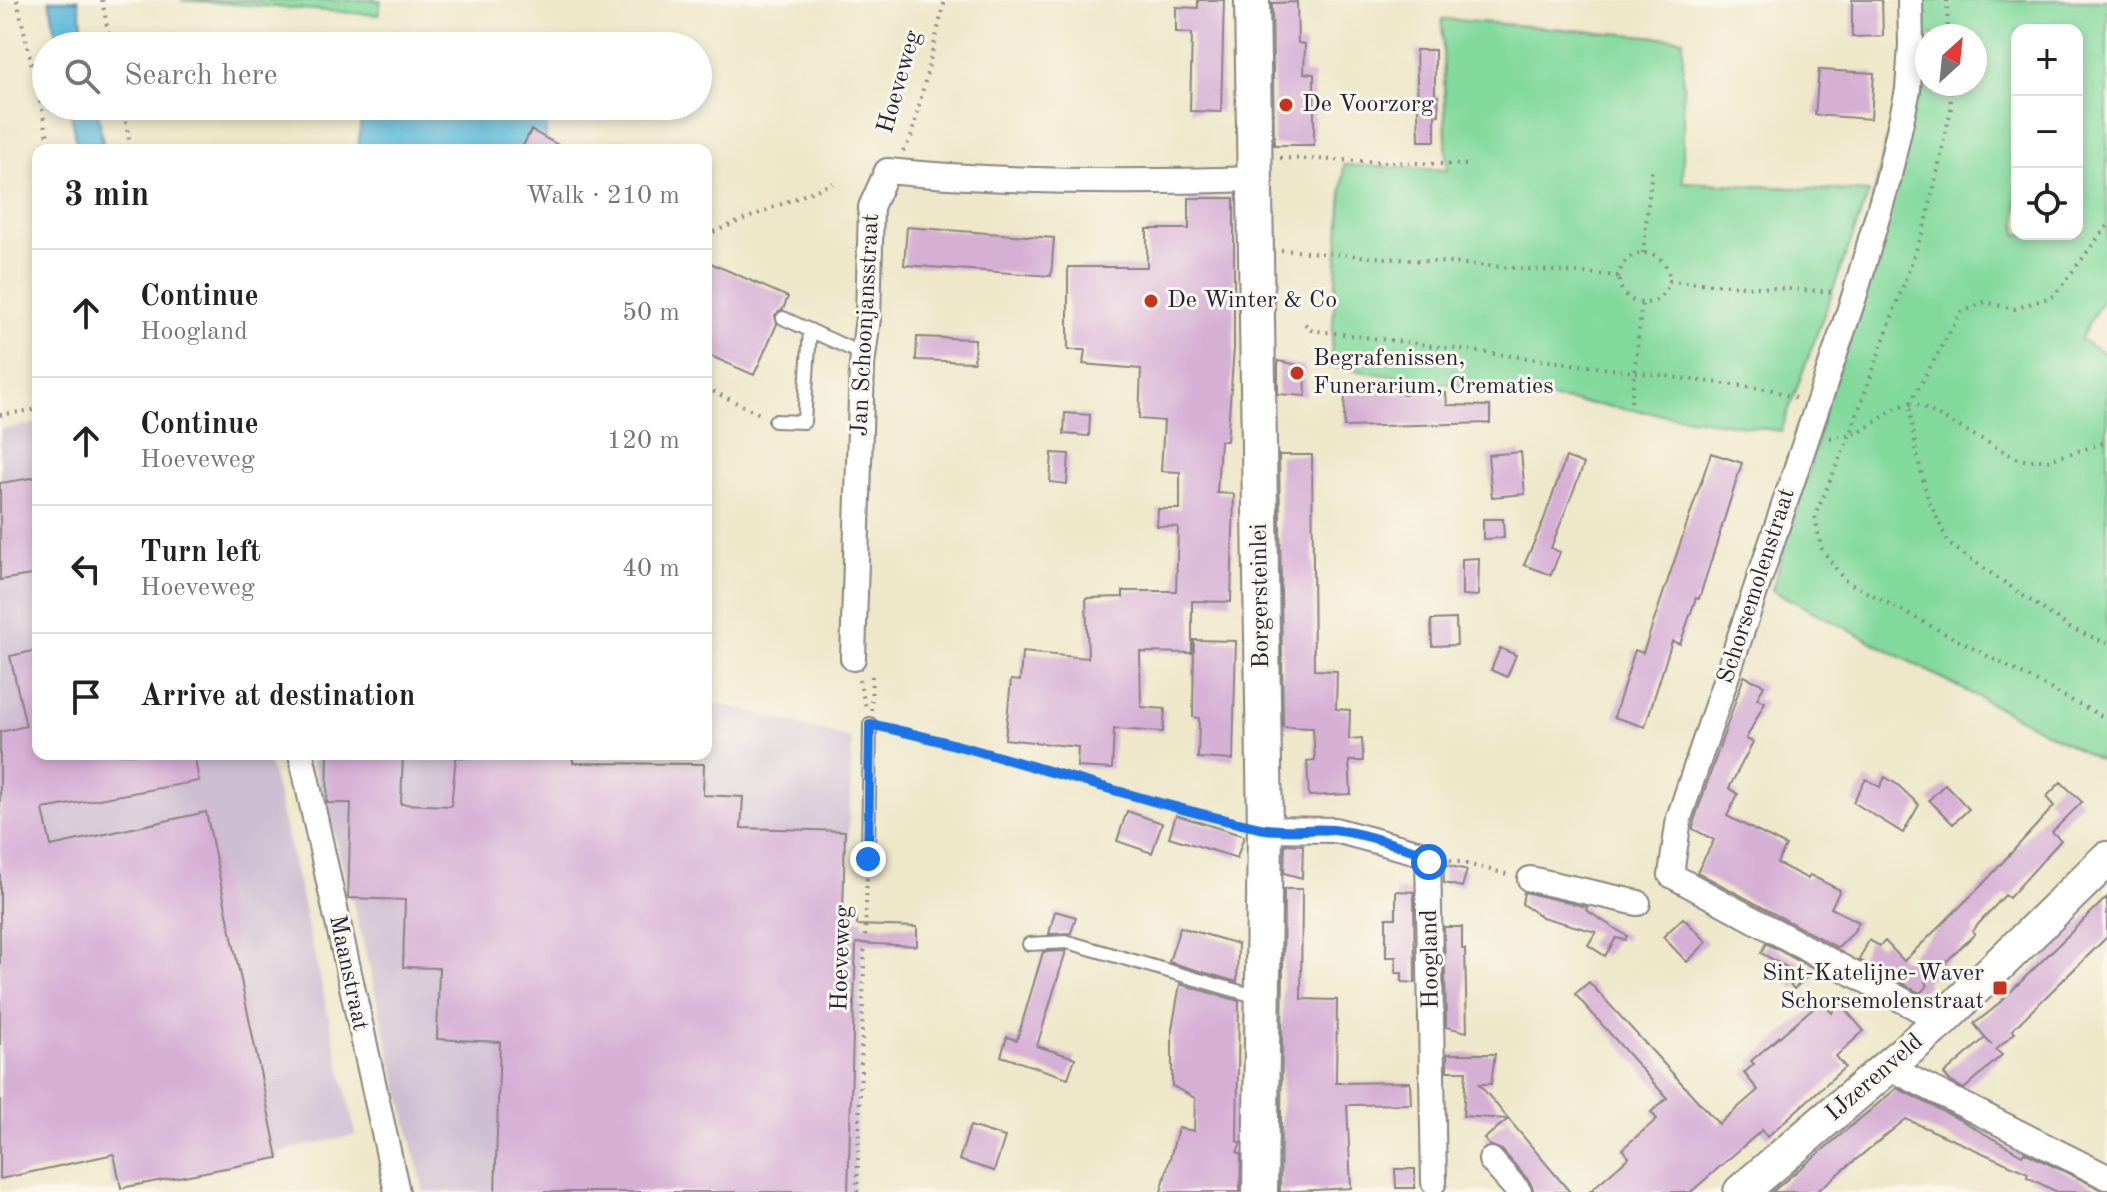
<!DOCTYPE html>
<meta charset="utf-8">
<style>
body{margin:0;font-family:"Old Standard TT",serif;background:#f2f2f2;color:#222}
.controls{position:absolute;right:24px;top:24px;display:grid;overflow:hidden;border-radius:16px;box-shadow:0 4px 12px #0003}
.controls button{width:72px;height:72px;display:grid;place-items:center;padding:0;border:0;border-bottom:2px solid #e0e0e0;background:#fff;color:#222;font:40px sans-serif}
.compass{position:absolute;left:1915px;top:24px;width:72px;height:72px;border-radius:50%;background:#fff;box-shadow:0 4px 12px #0003;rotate:27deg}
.stop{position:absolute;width:24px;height:24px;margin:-18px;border:6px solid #1a73e8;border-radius:50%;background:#fff}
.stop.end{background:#1a73e8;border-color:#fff;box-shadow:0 2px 8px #0008}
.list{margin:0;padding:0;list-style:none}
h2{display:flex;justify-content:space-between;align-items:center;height:104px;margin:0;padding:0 32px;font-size:34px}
h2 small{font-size:26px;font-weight:400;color:#767676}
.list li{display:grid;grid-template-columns:52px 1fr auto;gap:24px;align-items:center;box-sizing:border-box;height:128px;padding:0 32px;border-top:2px solid #e0e0e0}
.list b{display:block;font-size:30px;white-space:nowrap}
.list p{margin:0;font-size:26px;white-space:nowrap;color:#767676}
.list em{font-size:26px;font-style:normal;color:#767676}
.icon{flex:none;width:44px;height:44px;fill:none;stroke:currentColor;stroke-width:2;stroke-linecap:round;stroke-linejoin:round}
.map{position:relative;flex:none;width:2107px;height:1192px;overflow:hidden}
.search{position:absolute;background:#fff;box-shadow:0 4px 12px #0003;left:32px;top:32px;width:680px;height:88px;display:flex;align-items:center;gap:20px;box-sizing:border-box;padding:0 28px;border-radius:44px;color:#767676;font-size:30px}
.panel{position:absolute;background:#fff;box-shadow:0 4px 12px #0003;left:32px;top:144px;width:680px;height:616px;border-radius:16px}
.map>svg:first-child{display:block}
</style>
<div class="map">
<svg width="2107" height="1192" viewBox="0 0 2107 1192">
<rect width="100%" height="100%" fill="#fbf7ec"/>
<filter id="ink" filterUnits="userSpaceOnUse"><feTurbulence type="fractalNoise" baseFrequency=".0125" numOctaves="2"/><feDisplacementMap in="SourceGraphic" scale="16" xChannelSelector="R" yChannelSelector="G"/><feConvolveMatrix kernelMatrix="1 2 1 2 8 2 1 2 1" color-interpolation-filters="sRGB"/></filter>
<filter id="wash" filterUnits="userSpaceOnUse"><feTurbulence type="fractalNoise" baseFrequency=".006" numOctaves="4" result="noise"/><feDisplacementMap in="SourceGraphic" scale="32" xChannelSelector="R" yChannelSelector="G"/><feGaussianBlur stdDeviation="1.8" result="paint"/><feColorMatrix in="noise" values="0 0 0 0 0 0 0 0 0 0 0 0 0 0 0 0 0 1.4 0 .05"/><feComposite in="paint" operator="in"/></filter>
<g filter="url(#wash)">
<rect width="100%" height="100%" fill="#eee7c9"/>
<path fill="#cdbed2" d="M38,424V754H266L274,779L356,1135L113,1187L105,1154L0,1175V429Z
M706,700L852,739L846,918L863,920L854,1192H424L349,886L310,754H706Z"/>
<path fill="#82d99c" stroke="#527e6c" stroke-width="2" fill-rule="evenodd" d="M181,0H381L379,15Z
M1919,0H2107V292L2080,339L2107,355V764L1772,590L1817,441ZM2017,30H2077V234H2017ZM1927,36H1975V84H1927Z
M1442,19L1683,39V182L1869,192L1781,431L1330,367L1344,165L1447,170Z"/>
<path fill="#5ab8d9" stroke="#3e6d8a" stroke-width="2" d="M49,0H78L86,46H59Z
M70,106H97L104,150H77Z
M362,106H540L546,125V138L522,150H358Z"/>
<g id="blocks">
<path fill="#d6afd5" d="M1198,0H1224L1221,112L1190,111L1192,33L1176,32V7L1198,8Z
M1852,0H1882L1883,36L1852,37Z
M1297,2L1298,43L1305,44L1304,73L1314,74V145H1274L1272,3Z
M1416,50H1435V96H1438L1439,115H1435V141H1419Z
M1819,70L1874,73L1871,119L1815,115Z
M531,130L567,150H521Z
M1189,198H1234V348L1227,441H1220L1217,493L1234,494L1231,602L1192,601V653L1140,652L1141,707L1165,709L1163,732L1114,729L1112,769L1077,767L1078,747L1005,739L1011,680L1020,681L1022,652L1088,658L1086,598L1123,597V591H1176L1178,527L1157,526L1158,509H1180V472L1161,471L1164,421L1139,419L1141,369L1083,364L1085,350H1068V267H1147V229H1189Z
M907,227L1054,238L1051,276L904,265Z
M706,261L788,297L783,309L775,315L777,324L754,375L706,354Z
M917,337L975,339L974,362L916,360Z
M1278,361L1305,366L1306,396L1278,394Z
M1345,388L1394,389V394L1446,393L1447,405L1490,406V423L1344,427Z
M1065,413L1090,415L1089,436L1064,434Z
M1521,452L1525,494L1492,497L1488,455Z
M1052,453L1069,454L1067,484L1050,482Z
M1711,453L1742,463L1699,599L1696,598L1680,644L1672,641L1645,727L1614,717L1635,650L1643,653Z
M1279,455H1312L1314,670L1337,671L1336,709L1350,710L1349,739L1362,738L1363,761H1349L1351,794L1309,796L1307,761L1315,760L1313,728L1283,727Z
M1566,457L1584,464L1551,548L1560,552L1551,575L1524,565L1543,522Z
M38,477V574L0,580V483Z
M1483,519H1503L1504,538L1483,539Z
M1479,558L1478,596L1462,595V559Z
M1456,619L1457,645L1432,646L1431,620Z
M1194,640L1236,641L1233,760L1198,758L1199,718L1193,717Z
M1500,648L1516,655L1507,677L1491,670Z
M38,650V754H194L199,781L43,809L51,846L206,812L278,1158L121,1188L114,1154L0,1179V732L26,726L10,656Z
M1744,676L1764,685L1757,699L1765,702L1746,739L1753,742L1729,788L1738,794L1727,816L1786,846L1777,863L1808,879L1810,875L1840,890L1831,908L1859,922L1852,934L1838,948L1697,872L1714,840L1693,829L1694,821Z
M328,754H403L401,804L451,806L456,757L515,760V754H573V763L704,764L703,795L743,797L741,828L845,831L843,913L857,914V925L917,927V946L856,943L848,1192H495L500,1042L437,1039L439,968L403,967L405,900L348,898L351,803H327Z
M1885,777L1898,785L1919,805L1903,833L1853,802L1866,779L1880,787Z
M2061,782L2082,802L2052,832L2061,840L2009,898L2005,895L1972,931L1975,934L1925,982L1928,985L1920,993L1859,960L1869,940L1880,946L1885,941L1904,961L1982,885L2054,806L2046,797Z
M1945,784L1969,809L1953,824L1929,800Z
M1127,811L1162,823L1152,853L1117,841Z
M1176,815L1244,836L1237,858L1169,837Z
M1285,844L1303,845L1302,878L1284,873Z
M1443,864L1467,870L1462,887L1444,883Z
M1284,889H1302L1301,999L1337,1000L1336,1083L1410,1082L1411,1104L1347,1105L1351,1188L1280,1192Z
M1396,891L1414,892L1415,983L1402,982V973H1396V957H1386V918H1396Z
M1524,892L1587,907L1586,910L1627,936L1625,940L1616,938L1605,956L1588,945L1596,932L1542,917L1522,904Z
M2107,897V937L2012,1030L2015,1033L1996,1050L2002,1055L1964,1089L1951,1082L1944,1074L1985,1038L1992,1045L1974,1024L1993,1009Z
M1055,911L1076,917L1071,933L1049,934Z
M1683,918L1707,942L1687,962L1663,937Z
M1180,927L1238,944L1237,982L1169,962Z
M1444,927H1462V949H1465L1467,1032L1446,1027Z
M1766,943L1815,970L1794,989L1783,976L1790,969L1761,953Z
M1066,951L1037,1046L1075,1058L1068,1078L1001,1056L1007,1037L1017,1040L1043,952Z
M1589,982L1719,1124L1758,1090L1744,1073L1754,1064L1751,1061L1821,1001L1832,1013L1838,1001L1864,1031L1836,1056L1845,1067L1767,1137L1762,1130L1691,1192H1589L1629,1157L1622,1149L1657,1119L1651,1112L1667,1098L1575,994Z
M1180,984L1239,1001L1237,1141L1241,1143L1237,1152L1241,1154L1240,1192H1161L1178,1128L1194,1131L1195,1098L1172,1086V1029Z
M1447,1054H1495L1491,1084H1479L1570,1192H1534L1530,1182L1502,1150L1489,1145L1484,1139L1508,1119L1463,1116L1466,1071H1447Z
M1897,1088L1962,1121L2022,1155L2024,1152L2107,1192H2057L2027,1177L2028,1173L1906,1119L1816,1192H1772Z
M970,1126L1005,1137L994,1171L959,1160Z
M1395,1169H1415V1188H1396Z"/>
</g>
</g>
<g filter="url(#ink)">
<use href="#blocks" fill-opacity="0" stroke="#888482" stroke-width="2"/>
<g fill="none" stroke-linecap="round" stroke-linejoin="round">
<g stroke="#888482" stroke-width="16">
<path id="lane" d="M783,318L864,355
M775,421L804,422L810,330
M868,859L870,724
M1029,944L1068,942L1258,997"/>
</g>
<g stroke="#888482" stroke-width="28">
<path id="street" d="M1910,0L1911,45L1908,90L1888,180L1855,294L1679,818L1671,875L1941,1021
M853,658L862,365L868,318L871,207L887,171C1009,183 1132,183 1254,179
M301,754L397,1192
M1265,829L1335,830L1428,855L1434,1182
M1530,879L1638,903
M1888,1067L2107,1177
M1491,1160L1519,1192"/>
</g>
<g stroke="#888482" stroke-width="38">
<path id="secondary" d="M1252,0L1265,829L1260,1192
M1741,1192L1941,1021L2107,859"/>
</g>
<path stroke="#888482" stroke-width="4" stroke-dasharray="2 6" stroke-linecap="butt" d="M17,0L51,150
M102,0L111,46
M1947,0L1948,36
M1950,84L1951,108L1927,219L1850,434L1815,516L1821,548L1844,580L2107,719
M123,106L131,150
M903,151L911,138L945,0
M1280,158L1469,165
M2107,226L2054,296L2014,309L1985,302L1961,312L1909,405L1917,455L1928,499L1949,544L2070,628L2107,643
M706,235L833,183
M1281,250L1619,276
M1643,253L1652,168
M1619 278a25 25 0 1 1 50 0a25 25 0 1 1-50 0Z
M1669,281L1834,292
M1305,324L1311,330L1772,390L1795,398
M706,388L762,415
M1631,402L1642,303
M0,415L38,409
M1830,438L1860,432L1899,406L1917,404L2020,460H2049L2107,442
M859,680L867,711
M871,710L872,671
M885,728L947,741L1066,778L1239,823
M1450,860L1511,875
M857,1192L867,875"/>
<use href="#lane" stroke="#fff" stroke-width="12"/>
<use href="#street" stroke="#fff" stroke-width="24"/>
<use href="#secondary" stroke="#fff" stroke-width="34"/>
</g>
</g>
<g fill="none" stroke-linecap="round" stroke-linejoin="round" filter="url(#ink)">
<path stroke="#1a73e8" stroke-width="10" d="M868,859L870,724C1002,753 1129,799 1260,828C1284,833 1309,828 1333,830C1365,833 1398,846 1428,855L1429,862"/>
</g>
<g fill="#c8321e" stroke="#fbf7ec" stroke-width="3">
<circle cx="1286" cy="105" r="8"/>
<circle cx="1151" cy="301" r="8"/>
<circle cx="1297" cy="373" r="8"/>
<rect x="1992" y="980" width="16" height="16" rx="4"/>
</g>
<g text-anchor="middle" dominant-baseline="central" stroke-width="6" stroke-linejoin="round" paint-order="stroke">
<g font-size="24" fill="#22223b" stroke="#fbf7ec">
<text transform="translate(900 82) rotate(-74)">Hoeveweg</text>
<text transform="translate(866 325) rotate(-87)">Jan Schoonjansstraat</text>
<text transform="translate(1757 586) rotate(-72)">Schorsemolenstraat</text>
<text transform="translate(1261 596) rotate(-91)">Borgersteinlei</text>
<text transform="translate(842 958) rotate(-88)">Hoeveweg</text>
<text transform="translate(1431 959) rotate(-91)">Hoogland</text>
<text transform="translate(348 973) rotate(78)">Maanstraat</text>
<text transform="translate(1875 1078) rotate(-41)">IJzerenveld</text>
</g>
<g font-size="24" fill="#22223b" stroke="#fbf7ec" text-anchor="start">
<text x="1302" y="105">De Voorzorg</text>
<text x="1167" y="301">De Winter &amp; Co</text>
<text x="1313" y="359">Begrafenissen,<tspan x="1313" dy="28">Funerarium, Crematies</tspan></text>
<text x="1984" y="974" text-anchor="end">Sint-Katelijne-Waver<tspan x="1984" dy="28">Schorsemolenstraat</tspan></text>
</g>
</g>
</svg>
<div class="controls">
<button>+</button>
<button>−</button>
<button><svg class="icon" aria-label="locate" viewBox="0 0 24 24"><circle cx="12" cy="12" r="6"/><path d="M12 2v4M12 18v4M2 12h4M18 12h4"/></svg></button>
</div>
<svg class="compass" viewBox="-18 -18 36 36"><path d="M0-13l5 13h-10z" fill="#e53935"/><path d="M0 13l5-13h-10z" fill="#767676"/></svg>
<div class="stop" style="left:1429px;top:862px"></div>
<div class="stop end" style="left:868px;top:859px"></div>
<div class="search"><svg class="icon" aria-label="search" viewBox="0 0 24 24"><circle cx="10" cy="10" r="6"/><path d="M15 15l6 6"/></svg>Search here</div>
<section class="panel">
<h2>3 min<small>Walk · 210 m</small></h2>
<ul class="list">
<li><svg class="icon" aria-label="ahead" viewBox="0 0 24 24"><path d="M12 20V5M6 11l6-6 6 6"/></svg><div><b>Continue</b><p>Hoogland</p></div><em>50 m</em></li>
<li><svg class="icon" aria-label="ahead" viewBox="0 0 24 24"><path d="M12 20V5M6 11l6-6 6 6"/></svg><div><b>Continue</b><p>Hoeveweg</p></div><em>120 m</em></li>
<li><svg class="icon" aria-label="left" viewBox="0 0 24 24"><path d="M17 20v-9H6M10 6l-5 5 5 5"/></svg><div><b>Turn left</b><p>Hoeveweg</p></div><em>40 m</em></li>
<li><svg class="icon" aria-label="arrive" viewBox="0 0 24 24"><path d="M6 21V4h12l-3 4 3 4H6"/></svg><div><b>Arrive at destination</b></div></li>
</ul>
</section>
</div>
